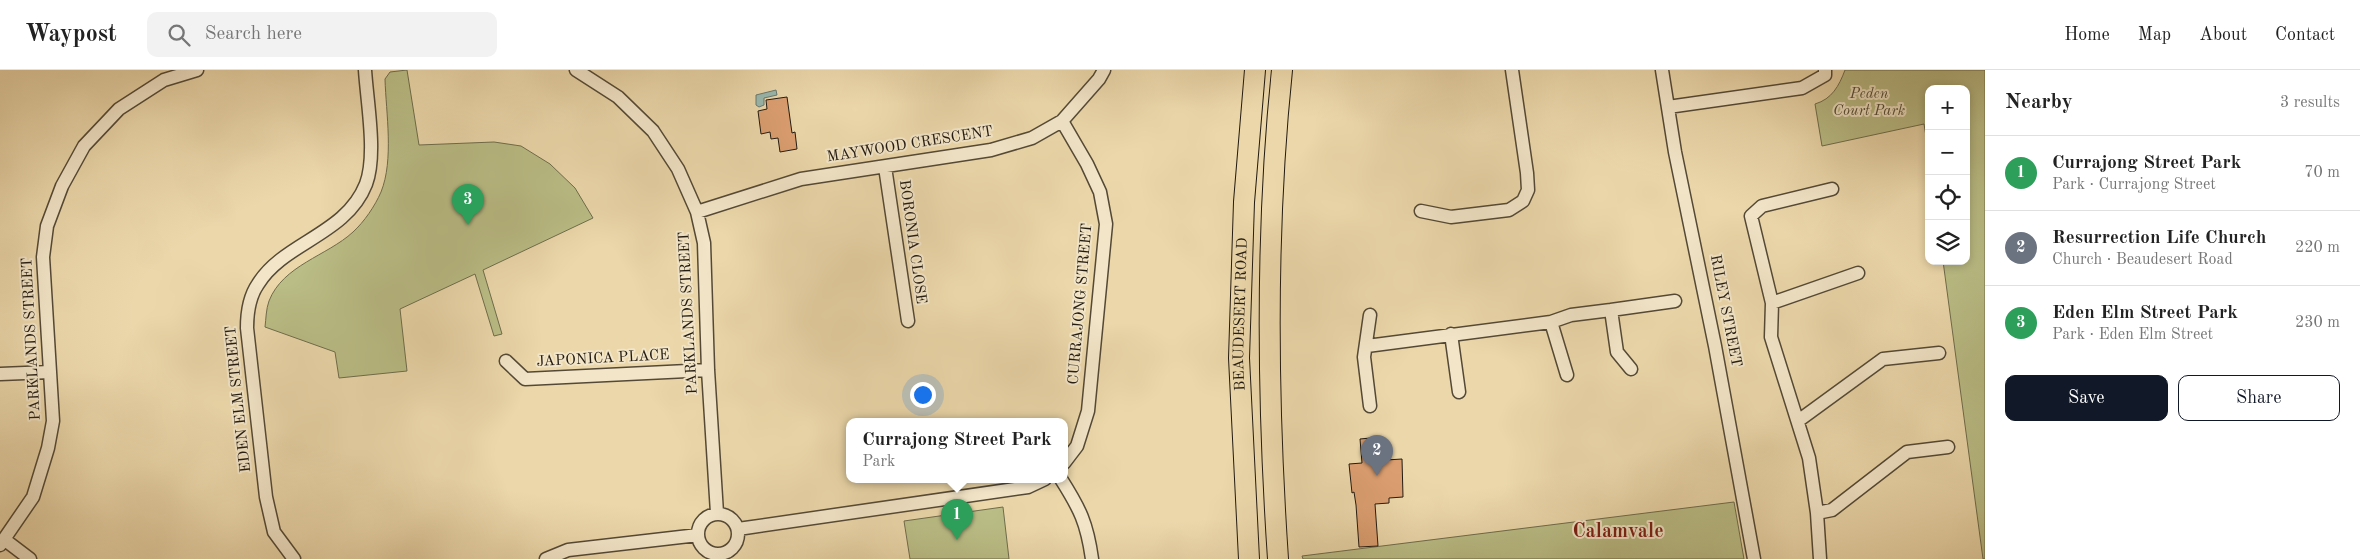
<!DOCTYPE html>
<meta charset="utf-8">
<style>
body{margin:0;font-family:"Old Standard TT",serif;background:#f2f2f2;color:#222}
.controls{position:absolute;right:15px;top:15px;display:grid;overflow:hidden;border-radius:10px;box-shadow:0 2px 8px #0003}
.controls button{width:45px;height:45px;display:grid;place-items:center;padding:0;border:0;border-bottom:1px solid #e0e0e0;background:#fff;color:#222;font:25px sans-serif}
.you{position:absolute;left:922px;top:324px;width:18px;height:18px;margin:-12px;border:4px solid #fff;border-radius:50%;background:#1a73e8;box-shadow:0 0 0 8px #1a73e833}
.badge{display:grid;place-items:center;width:32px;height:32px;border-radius:50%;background:#111827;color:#fff;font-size:16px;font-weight:700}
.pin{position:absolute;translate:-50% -41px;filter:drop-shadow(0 1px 2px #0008)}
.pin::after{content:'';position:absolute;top:26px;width:18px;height:15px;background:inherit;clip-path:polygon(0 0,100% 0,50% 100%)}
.popup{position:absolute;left:846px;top:348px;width:222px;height:65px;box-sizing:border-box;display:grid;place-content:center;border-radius:10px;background:#fff;filter:drop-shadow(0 1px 4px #0005);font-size:16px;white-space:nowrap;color:#767676}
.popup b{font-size:19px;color:#222}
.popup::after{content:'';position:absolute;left:50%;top:100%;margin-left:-10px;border:10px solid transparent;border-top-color:#fff}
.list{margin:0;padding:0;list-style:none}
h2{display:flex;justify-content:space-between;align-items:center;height:65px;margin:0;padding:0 20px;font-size:21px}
h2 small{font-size:16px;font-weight:400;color:#767676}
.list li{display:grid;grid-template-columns:32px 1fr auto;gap:15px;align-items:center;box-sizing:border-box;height:75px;padding:0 20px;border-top:1px solid #e0e0e0}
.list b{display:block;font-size:19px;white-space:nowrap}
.list p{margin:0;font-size:16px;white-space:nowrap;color:#767676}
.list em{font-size:16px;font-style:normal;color:#767676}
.actions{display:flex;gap:10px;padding:15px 20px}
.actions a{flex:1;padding:11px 0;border:1px solid #111827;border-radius:10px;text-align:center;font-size:18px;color:#111827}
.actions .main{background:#111827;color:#fff}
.icon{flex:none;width:28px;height:28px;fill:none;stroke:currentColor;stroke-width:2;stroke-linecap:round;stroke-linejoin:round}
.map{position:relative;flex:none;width:1985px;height:489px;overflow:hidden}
header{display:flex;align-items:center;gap:30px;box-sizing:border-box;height:70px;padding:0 25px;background:#fff;border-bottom:1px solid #e0e0e0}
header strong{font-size:24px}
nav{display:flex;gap:28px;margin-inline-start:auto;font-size:18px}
.search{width:350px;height:45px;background:#f2f2f2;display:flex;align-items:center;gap:12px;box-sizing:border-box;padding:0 18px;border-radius:10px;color:#767676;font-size:19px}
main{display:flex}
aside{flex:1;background:#fff}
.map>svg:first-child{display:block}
</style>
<header>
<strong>Waypost</strong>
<div class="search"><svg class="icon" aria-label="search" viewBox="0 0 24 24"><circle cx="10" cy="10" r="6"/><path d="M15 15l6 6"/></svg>Search here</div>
<nav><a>Home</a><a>Map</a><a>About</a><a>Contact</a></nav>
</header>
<main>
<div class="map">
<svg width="1985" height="489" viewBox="0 0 1985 489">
<rect width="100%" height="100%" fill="#ebd7aa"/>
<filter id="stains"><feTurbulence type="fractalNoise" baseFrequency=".004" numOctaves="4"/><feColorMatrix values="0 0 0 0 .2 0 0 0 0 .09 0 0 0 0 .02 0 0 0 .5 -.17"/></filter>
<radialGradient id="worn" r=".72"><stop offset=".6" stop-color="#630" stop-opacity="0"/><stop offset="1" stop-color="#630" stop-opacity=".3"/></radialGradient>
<path fill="#babd86" stroke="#6e6c4b" d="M407,0L419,75L494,72L521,76L550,94L575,118L593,148L483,200L502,264L494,266L475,204L400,239L407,301L339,308L335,282L265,257C266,249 266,239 269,231C283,195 327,186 353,162C364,152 375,136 381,122C394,90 386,43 385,9L390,2Z
M1845,0H1985V489H1983L1943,191H1966V19H1929V85L1924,54L1822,76L1815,34C1832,29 1839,16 1845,0Z
M1734,432L1744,489H1303L1302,486Z
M1003,437L1009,489H910L904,451Z"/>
<path fill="#99b8ae" stroke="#69796f" d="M776,20L777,25L764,28V35L759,37L756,35V25Z"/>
<path fill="#db9e70" stroke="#221a10" d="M787,27L792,63L795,62L797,79L780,82L778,68L771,69L770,62L761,64L758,41L767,39L766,30Z
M1381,367L1382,385H1386V390L1402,389L1403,427L1389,428V433L1375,434L1378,476L1359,477L1356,435L1354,422L1352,423L1349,394L1362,393L1360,369Z"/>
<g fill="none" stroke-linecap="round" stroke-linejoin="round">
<g stroke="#544936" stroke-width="15">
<path id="minor" d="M576,0L618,27L653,61L678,99L697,142L704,173L708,300L717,443
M1662,0L1675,82L1715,276L1754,489
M1668,37L1802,18L1825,5V0
M1062,51L1087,94L1100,122L1106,154L1088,341L1077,376L1064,393
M885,97L908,251
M1421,141L1451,147L1509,140L1523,131L1528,120L1527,103L1512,0
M697,142L801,109L991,80L1032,68L1062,51L1099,9L1104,0
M1772,233L1858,203
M1611,240L1675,231
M1551,252L1567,305
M1451,264L1459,322
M1367,276L1551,252L1571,245L1611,240L1617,282L1631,299
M506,291L525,309L708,300
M0,304L50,302
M1370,336L1364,287L1370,245
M1798,351L1883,289L1939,283
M1061,409C1080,439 1087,453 1092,489
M1817,443L1832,440L1907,382L1948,377
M698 464a20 20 0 1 1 40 0a20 20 0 1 1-40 0Z
M738,459L1028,417L1045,409
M5,470L30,489
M0,475L33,427L48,378L53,351L43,187L47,156L62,116L84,76L119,39L164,10L197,0
M294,489L274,462L266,427L247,258C247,243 249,227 258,214C284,172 346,165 366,114C377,85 367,32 365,0
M546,489L568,480L698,465
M1820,489L1817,443L1809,388L1771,267L1772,233L1751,146L1762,136L1832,119"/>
</g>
<g stroke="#221a10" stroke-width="22">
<g id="trunk">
<path id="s1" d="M1249,489L1239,288L1244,132L1255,0"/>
<path d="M1278,489C1267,326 1265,163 1282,0"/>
</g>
</g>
<use href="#minor" stroke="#f2e5c8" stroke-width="12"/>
<use href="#trunk" stroke="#ebd7aa" stroke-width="20"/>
</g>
<g text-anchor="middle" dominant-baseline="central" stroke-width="4" stroke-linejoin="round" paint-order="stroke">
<g font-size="15" font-style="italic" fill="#504b33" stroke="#f2e5c8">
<text x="1869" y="24">Peden<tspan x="1869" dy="17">Court Park</tspan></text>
</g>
<g font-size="15" fill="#221a10" stroke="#f2e5c8">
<text transform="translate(910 75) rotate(-9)">MAYWOOD CRESCENT</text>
<text transform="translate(912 172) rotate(82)">BORONIA CLOSE</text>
<text transform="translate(1081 234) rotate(-85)">CURRAJONG STREET</text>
<text transform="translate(1725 241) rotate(79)">RILEY STREET</text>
<text transform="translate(689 243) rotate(-93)">PARKLANDS STREET</text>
<text stroke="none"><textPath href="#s1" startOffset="245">BEAUDESERT ROAD</textPath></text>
<text transform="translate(32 269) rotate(-93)">PARKLANDS STREET</text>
<text transform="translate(603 289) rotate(-3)">JAPONICA PLACE</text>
<text transform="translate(239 329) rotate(-96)">EDEN ELM STREET</text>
</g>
<g font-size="20" font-weight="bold" fill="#7a1f14" stroke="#f2e5c8">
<text x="1618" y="462">Calamvale</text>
</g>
</g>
<rect width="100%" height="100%" filter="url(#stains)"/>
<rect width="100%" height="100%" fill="url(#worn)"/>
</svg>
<div class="controls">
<button>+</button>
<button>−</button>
<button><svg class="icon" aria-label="locate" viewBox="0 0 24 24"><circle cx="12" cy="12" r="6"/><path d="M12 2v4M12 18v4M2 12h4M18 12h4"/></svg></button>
<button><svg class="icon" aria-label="layers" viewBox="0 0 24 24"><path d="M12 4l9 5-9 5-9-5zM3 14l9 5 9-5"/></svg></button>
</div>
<div class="you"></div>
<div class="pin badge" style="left:957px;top:470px;background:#2e9e5b">1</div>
<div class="popup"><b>Currajong Street Park</b>Park</div>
<div class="pin badge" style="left:1377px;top:406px;background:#6b7280">2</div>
<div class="pin badge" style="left:468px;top:155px;background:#2e9e5b">3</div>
</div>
<aside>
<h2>Nearby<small>3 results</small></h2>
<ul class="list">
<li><span class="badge" style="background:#2e9e5b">1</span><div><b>Currajong Street Park</b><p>Park · Currajong Street</p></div><em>70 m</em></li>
<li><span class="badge" style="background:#6b7280">2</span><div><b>Resurrection Life Church</b><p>Church · Beaudesert Road</p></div><em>220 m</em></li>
<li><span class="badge" style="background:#2e9e5b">3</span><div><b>Eden Elm Street Park</b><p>Park · Eden Elm Street</p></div><em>230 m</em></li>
</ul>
<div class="actions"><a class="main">Save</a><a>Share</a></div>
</aside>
</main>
